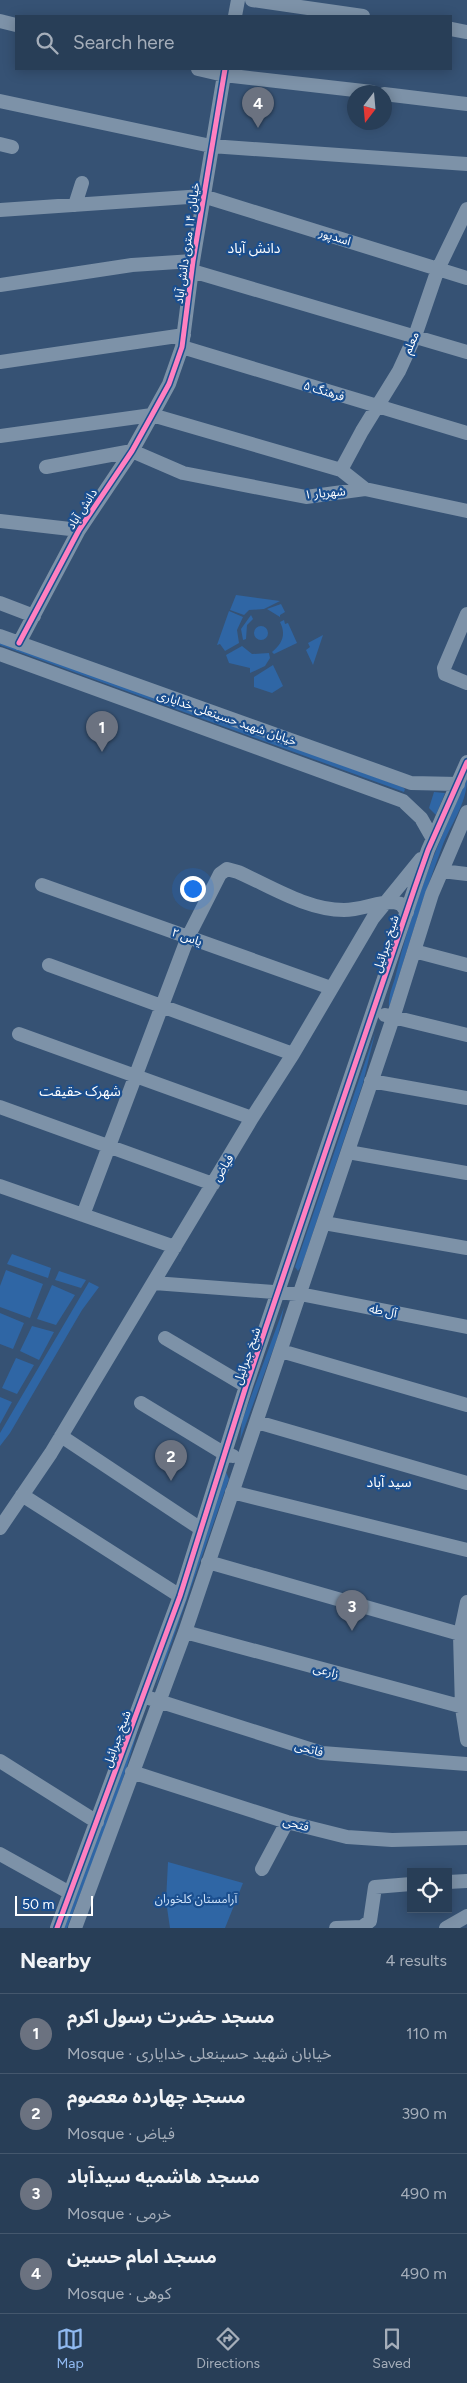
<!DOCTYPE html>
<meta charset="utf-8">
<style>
body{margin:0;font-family:Figtree,"Noto Sans Arabic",sans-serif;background:#30455d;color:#f1f3f6}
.controls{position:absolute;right:15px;bottom:15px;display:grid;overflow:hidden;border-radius:0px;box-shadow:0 2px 12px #0003}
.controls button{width:45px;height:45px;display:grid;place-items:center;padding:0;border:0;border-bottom:1px solid #44576d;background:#283e57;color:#f1f3f6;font:25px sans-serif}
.compass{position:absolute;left:347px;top:85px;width:45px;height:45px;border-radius:50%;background:#283e57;box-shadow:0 2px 12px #0003;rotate:196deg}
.scale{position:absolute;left:15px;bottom:12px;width:78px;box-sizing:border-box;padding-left:5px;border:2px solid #fff;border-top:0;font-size:14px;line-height:18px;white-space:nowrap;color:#fff;-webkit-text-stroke:4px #1b4f8f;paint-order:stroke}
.you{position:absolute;left:192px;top:888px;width:18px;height:18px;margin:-12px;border:4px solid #fff;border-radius:50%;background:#1a73e8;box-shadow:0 0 0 8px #1a73e833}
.badge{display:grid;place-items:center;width:32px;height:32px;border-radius:50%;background:#90b9f0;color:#fff;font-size:16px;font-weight:700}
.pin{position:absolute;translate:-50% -41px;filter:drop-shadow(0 1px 2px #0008)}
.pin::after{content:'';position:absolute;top:26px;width:18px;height:15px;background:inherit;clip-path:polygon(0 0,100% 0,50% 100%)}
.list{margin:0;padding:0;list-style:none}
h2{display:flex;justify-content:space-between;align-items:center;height:65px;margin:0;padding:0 20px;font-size:21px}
h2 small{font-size:16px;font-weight:400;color:#a5aeba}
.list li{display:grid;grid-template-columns:32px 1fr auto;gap:15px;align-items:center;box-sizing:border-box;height:80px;padding:0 20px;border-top:1px solid #44576d}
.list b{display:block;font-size:19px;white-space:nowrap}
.list p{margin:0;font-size:16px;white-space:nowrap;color:#a5aeba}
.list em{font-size:16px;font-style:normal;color:#a5aeba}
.icon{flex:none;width:28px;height:28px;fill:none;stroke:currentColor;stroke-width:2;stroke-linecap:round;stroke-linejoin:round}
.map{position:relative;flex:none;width:467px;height:1928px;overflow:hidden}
.search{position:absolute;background:#283e57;box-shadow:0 2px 12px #0003;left:15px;right:15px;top:15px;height:55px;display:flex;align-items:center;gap:12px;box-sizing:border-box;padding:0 18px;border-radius:0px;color:#a5aeba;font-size:19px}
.sheet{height:385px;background:#283e57}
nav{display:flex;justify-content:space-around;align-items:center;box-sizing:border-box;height:70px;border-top:1px solid #44576d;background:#283e57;font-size:14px;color:#a5aeba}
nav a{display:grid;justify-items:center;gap:2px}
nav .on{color:#90b9f0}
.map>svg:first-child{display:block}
</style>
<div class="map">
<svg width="467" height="1928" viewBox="0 0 467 1928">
<rect width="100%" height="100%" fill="#365274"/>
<path fill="#2f66a5" d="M236,595L280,601L264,609L249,610L244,615L230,610Z
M281,604L285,612L280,615V617L267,609Z
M229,611L243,617L237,630L239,643L225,651L220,644L217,645Z
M251,615L253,619L247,625L246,639L243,640L241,629Z
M284,620L285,624L288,623L297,643L274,654L272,652C283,643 286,634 280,622Z
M254 633a7 7 0 1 1 14 0a7 7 0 1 1-14 0Z
M323,635L313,665L306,650L310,647L308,643Z
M0,639L402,787L405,789L404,792L0,645Z
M242,646L252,654L269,653L270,658L265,666L250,673V668L229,663L226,655Z
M273,665L283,686L272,693L254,687V677Z
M467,779C467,804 450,825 442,847C422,900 406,954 389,1008C388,997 392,988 395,978C411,909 437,844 467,779Z
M434,792L445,793L436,815L429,808Z
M375,1033L363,1083L302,1265L298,1271L295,1267Z
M12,1254L51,1268L48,1278L7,1264Z
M6,1270L43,1284L30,1318L0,1307V1286Z
M59,1271L86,1280L81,1288L55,1280Z
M89,1282L99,1287L82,1310L10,1433L0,1446V1433Z
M52,1285L75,1295L56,1325L37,1319Z
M284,1307L278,1336L240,1440L242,1421Z
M0,1313L24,1323L13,1349L0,1344Z
M32,1326L54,1332L39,1360L20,1351Z
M16,1358L34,1365L17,1394L2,1388Z
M0,1397L12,1402L0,1424Z
M225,1470L229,1479L156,1687L170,1634Z
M143,1709C125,1784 95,1856 67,1928H62Z
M168,1862L243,1883L225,1928H170L166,1901Z"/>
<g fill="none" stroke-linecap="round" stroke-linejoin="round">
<path stroke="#7d92a8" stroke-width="14" d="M252,0L363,16
M235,16L238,0
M0,21L16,25
M451,29L467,32
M198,69L224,75L372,92
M384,94L467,104
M0,101L211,146L467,164
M0,144L12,147
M75,205L82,183
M0,210L203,196L467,278
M192,271L467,352
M0,285L132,265L193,261
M182,347L467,433
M0,362L184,335
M0,436L152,415L341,470L365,489
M46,467L132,451L183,473L306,497L365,489L467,511
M341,470L362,431L399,371L415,336L438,269L467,209
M0,521L79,530
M0,603L34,616
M467,614L444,668L445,674L467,683
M0,636L411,783L458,784
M19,643L79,530L132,451L152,415L169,384L182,347L193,261L225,69
M0,654L403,801L421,818L433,839
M442,871L467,874
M42,885L331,988
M414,951L467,965
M49,965L293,1054
M385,1015L467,1035
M19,1034L252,1118
M371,1081L467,1098
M0,1107L213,1184
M348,1152L467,1173
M0,1186L175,1247
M83,1215L188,937L220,874L227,869L238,872C270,886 307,910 344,910C361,910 377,902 394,902L401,904L407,912
M324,1223L467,1248
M154,1283L300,1294L467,1327
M165,1338L246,1386
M281,1351L467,1405
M141,1403L225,1454L233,1456
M257,1422L467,1483
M61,1436L201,1529
M232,1492L467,1550
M22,1495L180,1596
M0,1528L51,1453L252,1118L293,1054L373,918L421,859
M208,1562L467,1636
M467,1602L460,1635L462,1708L467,1740
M185,1632L467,1708
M149,1698L322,1753L467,1764
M0,1761L97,1822
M132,1772L287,1822L347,1837L392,1840L467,1838
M0,1854L70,1893
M262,1869L287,1822
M448,1882L467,1881
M57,1928L180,1596L246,1386L415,887L428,850L467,762
M75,1928L185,1632L393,1018L432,894L467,812
M336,1928L362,1927L370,1921L375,1887L411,1884
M446,1928L467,1916"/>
<g stroke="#1b4f8f" stroke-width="8">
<path id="cycleway" d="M19,643L79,530L132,451L152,415L169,384L182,347L193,261L225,69
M57,1928L180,1596L246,1386L415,887L428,850L467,762"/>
</g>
<use href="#cycleway" stroke="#ff80c0" stroke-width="5"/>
</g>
<g text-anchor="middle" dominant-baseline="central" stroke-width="4.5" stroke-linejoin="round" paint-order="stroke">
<g font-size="12" fill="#fff" stroke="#1b4f8f">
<text transform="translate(335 237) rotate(17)">اسدپور</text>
<text transform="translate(187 243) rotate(-82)">خیابان ۱۴ متری دانش آباد</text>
<text transform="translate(411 343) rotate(-67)">معلم</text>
<text transform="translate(324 391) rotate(17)">فرهنگ ۵</text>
<text transform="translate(325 493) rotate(-5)">شهریار ۱</text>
<text transform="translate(82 509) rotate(-57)">دانش آباد</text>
<text transform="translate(227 718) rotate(19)">خیابان شهید حسینعلی خدایاری</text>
<text transform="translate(187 937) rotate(20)">یاس ۲</text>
<text transform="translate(386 944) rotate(-72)">شیخ جبرائیل</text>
<text transform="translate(223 1168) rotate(-59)">فیاض</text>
<text transform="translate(383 1311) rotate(11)">آل طه</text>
<text transform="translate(247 1356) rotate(-71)">شیخ جبرائیل</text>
<text transform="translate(326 1671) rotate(15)">زارعی</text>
<text transform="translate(117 1739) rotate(-70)">شیخ جبرائیل</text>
<text transform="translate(309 1749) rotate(15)">فاتحی</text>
<text transform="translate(296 1824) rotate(15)">فتحی</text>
</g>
<g font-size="12" fill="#cfe3fa" stroke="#1b4f8f">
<text x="196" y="1899">آرامستان کلخوران</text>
</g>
<g font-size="14" fill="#fff" stroke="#1b4f8f">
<text x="254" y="248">دانش آباد</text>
<text x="80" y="1091">شهرک حقیقت</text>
<text x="389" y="1482">سید آباد</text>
</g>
</g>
</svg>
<div class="controls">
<button><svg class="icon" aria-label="locate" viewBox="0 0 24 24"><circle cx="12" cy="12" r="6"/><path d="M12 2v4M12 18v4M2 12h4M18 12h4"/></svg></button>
</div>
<svg class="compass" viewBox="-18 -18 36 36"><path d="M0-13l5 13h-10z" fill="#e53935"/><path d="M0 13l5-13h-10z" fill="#a5aeba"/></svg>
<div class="scale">50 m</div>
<div class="you"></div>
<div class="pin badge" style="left:102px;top:752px;background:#6b7280">1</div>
<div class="pin badge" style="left:171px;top:1481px;background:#6b7280">2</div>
<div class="pin badge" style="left:352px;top:1631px;background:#6b7280">3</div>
<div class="pin badge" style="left:258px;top:128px;background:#6b7280">4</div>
<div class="search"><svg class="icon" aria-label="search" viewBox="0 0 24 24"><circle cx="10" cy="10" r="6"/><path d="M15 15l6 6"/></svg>Search here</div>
</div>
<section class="sheet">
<h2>Nearby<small>4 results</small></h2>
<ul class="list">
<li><span class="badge" style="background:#6b7280">1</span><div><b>مسجد حضرت رسول اکرم</b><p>Mosque · خیابان شهید حسینعلی خدایاری</p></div><em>110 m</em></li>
<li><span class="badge" style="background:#6b7280">2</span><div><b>مسجد چهارده معصوم</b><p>Mosque · فیاض</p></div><em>390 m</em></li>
<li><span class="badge" style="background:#6b7280">3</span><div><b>مسجد هاشمیه سیدآباد</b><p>Mosque · خرمی</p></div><em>490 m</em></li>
<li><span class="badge" style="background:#6b7280">4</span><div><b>مسجد امام حسین</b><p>Mosque · کوهی</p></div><em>490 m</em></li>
</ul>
</section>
<nav>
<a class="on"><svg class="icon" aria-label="map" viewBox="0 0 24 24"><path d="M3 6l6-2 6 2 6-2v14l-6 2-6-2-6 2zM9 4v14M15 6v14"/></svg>Map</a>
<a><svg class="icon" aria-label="directions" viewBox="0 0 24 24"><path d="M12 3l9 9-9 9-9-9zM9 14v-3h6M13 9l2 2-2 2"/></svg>Directions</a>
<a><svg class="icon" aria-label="saved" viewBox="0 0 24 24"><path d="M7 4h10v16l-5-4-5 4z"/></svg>Saved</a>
</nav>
